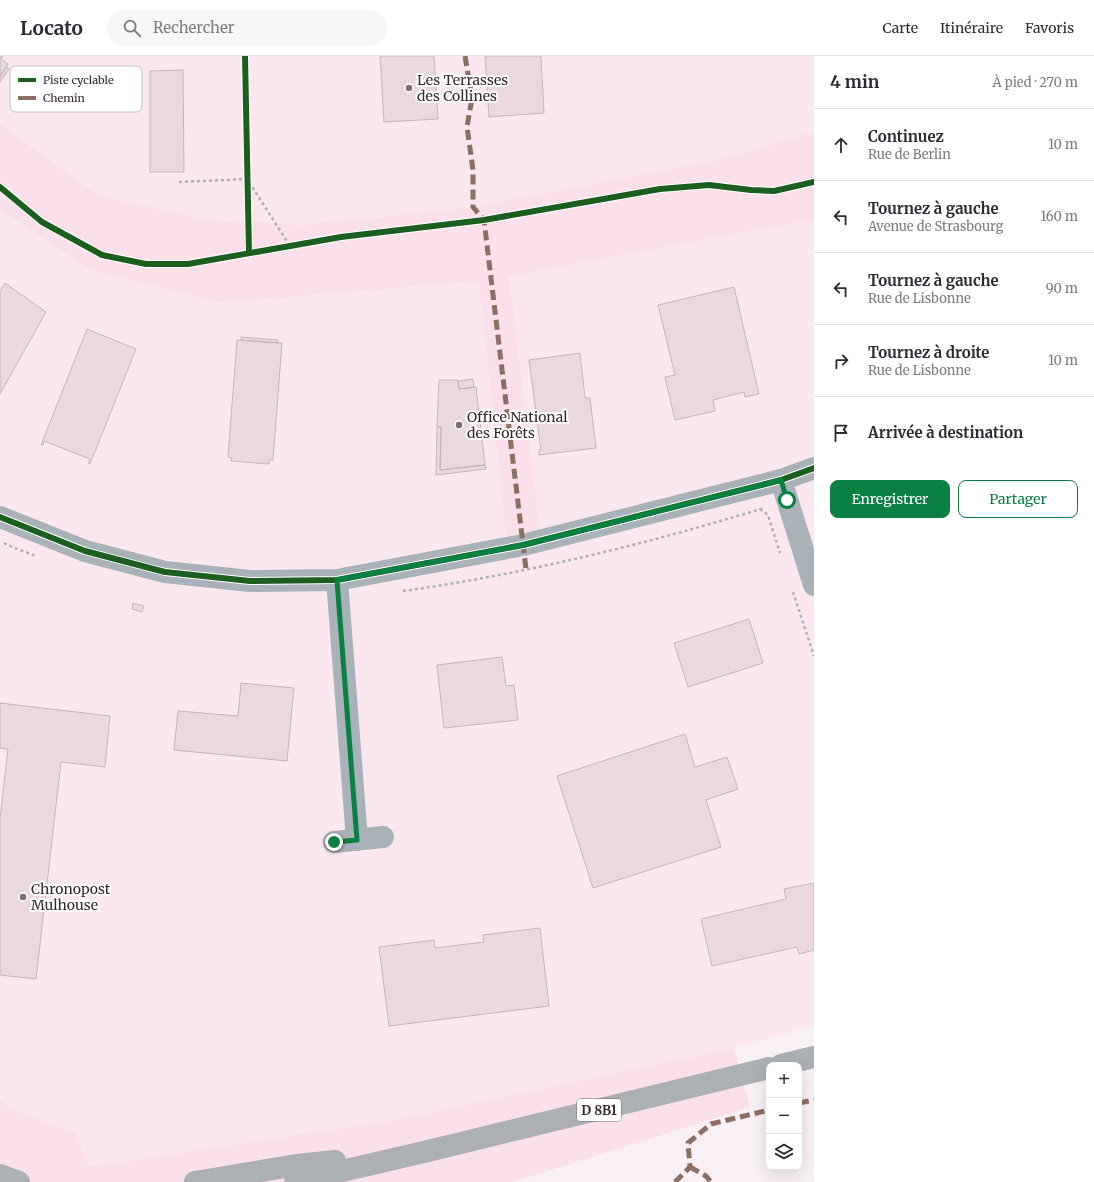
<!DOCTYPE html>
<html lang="fr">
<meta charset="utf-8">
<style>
body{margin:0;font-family:Merriweather,serif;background:#f7f7f7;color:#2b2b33}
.controls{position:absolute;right:12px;bottom:12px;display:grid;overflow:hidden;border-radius:8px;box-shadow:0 4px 16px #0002}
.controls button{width:36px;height:36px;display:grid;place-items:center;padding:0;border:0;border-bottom:1px solid #e1e1e2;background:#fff;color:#2b2b33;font:20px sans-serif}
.stop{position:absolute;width:12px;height:12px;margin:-9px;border:3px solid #0b8043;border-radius:50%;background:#fff}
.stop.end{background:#0b8043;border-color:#fff;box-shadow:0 1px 4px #0008}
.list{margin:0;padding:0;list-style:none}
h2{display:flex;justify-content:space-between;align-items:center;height:52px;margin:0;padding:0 16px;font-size:17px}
h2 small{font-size:13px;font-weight:400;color:#7c7c81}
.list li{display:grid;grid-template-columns:26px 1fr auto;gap:12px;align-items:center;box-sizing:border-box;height:72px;padding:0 16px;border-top:1px solid #e1e1e2}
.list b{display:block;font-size:15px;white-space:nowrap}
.list p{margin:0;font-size:13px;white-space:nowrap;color:#7c7c81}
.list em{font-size:13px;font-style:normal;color:#7c7c81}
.actions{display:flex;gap:8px;padding:12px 16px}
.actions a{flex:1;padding:9px 0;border:1px solid #0b8043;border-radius:8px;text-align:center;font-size:14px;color:#0b8043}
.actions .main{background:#0b8043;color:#fff}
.icon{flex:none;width:22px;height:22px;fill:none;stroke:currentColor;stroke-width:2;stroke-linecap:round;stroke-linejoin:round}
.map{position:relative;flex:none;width:814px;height:1126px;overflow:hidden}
header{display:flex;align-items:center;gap:24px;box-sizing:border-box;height:56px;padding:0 20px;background:#fff;border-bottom:1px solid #e1e1e2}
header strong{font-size:19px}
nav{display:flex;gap:22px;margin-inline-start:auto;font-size:14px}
.search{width:280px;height:36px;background:#f7f7f7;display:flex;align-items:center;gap:10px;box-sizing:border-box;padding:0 14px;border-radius:22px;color:#7c7c81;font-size:15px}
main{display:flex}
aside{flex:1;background:#fff}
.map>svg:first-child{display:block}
</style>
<header>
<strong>Locato</strong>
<div class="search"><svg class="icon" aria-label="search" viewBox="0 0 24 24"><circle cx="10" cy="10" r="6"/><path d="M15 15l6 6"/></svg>Rechercher</div>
<nav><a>Carte</a><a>Itinéraire</a><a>Favoris</a></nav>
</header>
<main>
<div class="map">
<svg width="814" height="1126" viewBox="0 0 814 1126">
<rect width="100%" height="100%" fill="#f8f0f4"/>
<path fill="#fae7f0" d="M0,0H814V76L719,104L473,151L303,169L207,164L99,140L0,68Z
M0,153L90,214L220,247L479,225L506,481L540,476L509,220L814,163V970L734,992L390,1065L89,1111L75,1077L11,1053L0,1044Z"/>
<path fill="#f9e0eb" d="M0,68L99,140L207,164L303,169L473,151L719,104L814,76V163L509,220L540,476L506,481L479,225L220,247L90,214L0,153Z
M734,992L750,1051L513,1126H0V1044L11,1053L75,1077L89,1111L390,1065Z"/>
<path fill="#e9d8e0" stroke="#c0b7bb" d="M0,0H3L1,3L8,8L0,21Z
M380,0H434L438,63L384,66Z
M485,0H541L544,57L489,61Z
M6,11L9,13L0,26V21Z
M183,14L184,116H150V15Z
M5,227L46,256L0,338V235Z
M734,231L759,338L745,341L744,336L713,344L715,355L675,364L665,321L675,319L658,249Z
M87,273L136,293L90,408L88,407L90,403L44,385L43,389H41Z
M241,281L278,284V287L241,284Z
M237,284L282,287L273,404H269V408L231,405L232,402L228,401Z
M580,297L585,342H590L596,392L539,399V394H541L529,304Z
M473,323L474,331L459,333L458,325Z
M439,324H458L459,333L476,331L485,409L440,414L441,371H437Z
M437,371H441L440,414L485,409L486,413L436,419Z
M133,547L144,550L142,556L132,553Z
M749,563L763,607L688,631L674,587Z
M502,601L506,630L514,629L518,664L444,672L437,609Z
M241,627L294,632L287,705L174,694L178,655L238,660Z
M0,647L110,660L105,711L61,706L36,923L0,919V763L8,693L0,692Z
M685,678L695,711L727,701L738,733L706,744L721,791L593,832L557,720Z
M814,827V894L799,898L797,891L712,910L701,863L786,843L784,833Z
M540,872L549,950L389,970L379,891L434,884L435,892L484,886L483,879Z"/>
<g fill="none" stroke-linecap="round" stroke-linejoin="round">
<path stroke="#adb1b5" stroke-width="2.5" stroke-dasharray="3 3" stroke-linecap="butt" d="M179,126L247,123L290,190
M760,453L768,459L780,497
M4,487L12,491L36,500
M403,535C525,518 646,488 764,452
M793,536L814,600"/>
<path stroke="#a8b2b8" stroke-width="22" d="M781,424L814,529
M0,461L85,495L165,516L250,525L337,524L523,489L781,424L814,412
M337,524L357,784
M334,786L383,781"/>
<path stroke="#acafb3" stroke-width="22" d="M781,1009L814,1001
M0,1119L19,1126
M195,1126L297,1109L335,1105
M295,1126L428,1095L769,1012"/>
<path stroke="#8d6e63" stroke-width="5" stroke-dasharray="10 5" stroke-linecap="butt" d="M465,0L472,42L467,71L473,114V151L484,164L526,513
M799,1047L814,1044
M690,1111L706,1120L711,1126
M675,1126L690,1111L688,1087L711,1068L769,1054"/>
<g stroke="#fff" stroke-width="8">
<path id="cycleway" d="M245,0L249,197
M0,131L42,166L102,199L146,208H188L341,181L484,164L660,133L709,129L751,134L774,135L814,126
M0,461L85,495L165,516L250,525L337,524L523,489L781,424L814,412"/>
</g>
<use href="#cycleway" stroke="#1b5e20" stroke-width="6"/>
</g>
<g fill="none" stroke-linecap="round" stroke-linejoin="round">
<path stroke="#0b8043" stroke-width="5" d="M334,786L357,784L337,524L523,489L781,424L787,444"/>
</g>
<g fill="#7a6e73" stroke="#fff" stroke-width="1.5">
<circle cx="409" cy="32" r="4"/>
<circle cx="459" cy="369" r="4"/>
<circle cx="23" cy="841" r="4"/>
</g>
<g text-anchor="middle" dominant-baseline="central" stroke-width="4" stroke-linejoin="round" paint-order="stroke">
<rect fill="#fff" stroke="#72686d" stroke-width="1" x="577" y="1043" width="44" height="22" rx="3"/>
<g font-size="13" font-weight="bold" fill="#36282e">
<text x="599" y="1054">D 8B1</text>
</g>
<g font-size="14" fill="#36282e" stroke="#fff" text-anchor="start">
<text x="417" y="24">Les Terrasses<tspan x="417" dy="16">des Collines</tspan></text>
<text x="467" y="361">Office National<tspan x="467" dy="16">des Forêts</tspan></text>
<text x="31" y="833">Chronopost<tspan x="31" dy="16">Mulhouse</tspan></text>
</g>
</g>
<rect x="10" y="10" width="132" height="46" rx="6" fill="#fff" stroke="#c3bec0" stroke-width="1"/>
<rect x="18" y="22" width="18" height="4" fill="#1b5e20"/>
<rect x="18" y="40" width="18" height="4" fill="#8d6e63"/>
<g font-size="11" fill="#36282e">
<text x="43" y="28">Piste cyclable</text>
<text x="43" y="46">Chemin</text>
</g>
</svg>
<div class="controls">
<button>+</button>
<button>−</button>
<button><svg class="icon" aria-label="layers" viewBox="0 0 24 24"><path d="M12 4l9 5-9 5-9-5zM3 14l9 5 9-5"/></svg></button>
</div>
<div class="stop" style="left:787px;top:444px"></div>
<div class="stop end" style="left:334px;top:786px"></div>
</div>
<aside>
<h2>4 min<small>À pied · 270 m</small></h2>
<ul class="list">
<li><svg class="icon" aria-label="ahead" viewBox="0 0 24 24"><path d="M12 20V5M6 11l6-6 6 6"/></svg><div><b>Continuez</b><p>Rue de Berlin</p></div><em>10 m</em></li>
<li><svg class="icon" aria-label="left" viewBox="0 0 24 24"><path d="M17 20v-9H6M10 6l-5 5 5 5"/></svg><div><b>Tournez à gauche</b><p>Avenue de Strasbourg</p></div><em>160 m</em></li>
<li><svg class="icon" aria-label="left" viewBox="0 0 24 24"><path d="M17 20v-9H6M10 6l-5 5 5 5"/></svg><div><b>Tournez à gauche</b><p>Rue de Lisbonne</p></div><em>90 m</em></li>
<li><svg class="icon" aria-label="right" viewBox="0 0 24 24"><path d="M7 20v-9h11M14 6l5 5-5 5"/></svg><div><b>Tournez à droite</b><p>Rue de Lisbonne</p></div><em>10 m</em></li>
<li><svg class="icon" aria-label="arrive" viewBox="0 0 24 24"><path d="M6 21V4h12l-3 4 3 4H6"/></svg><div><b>Arrivée à destination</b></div></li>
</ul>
<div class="actions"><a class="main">Enregistrer</a><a>Partager</a></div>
</aside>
</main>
